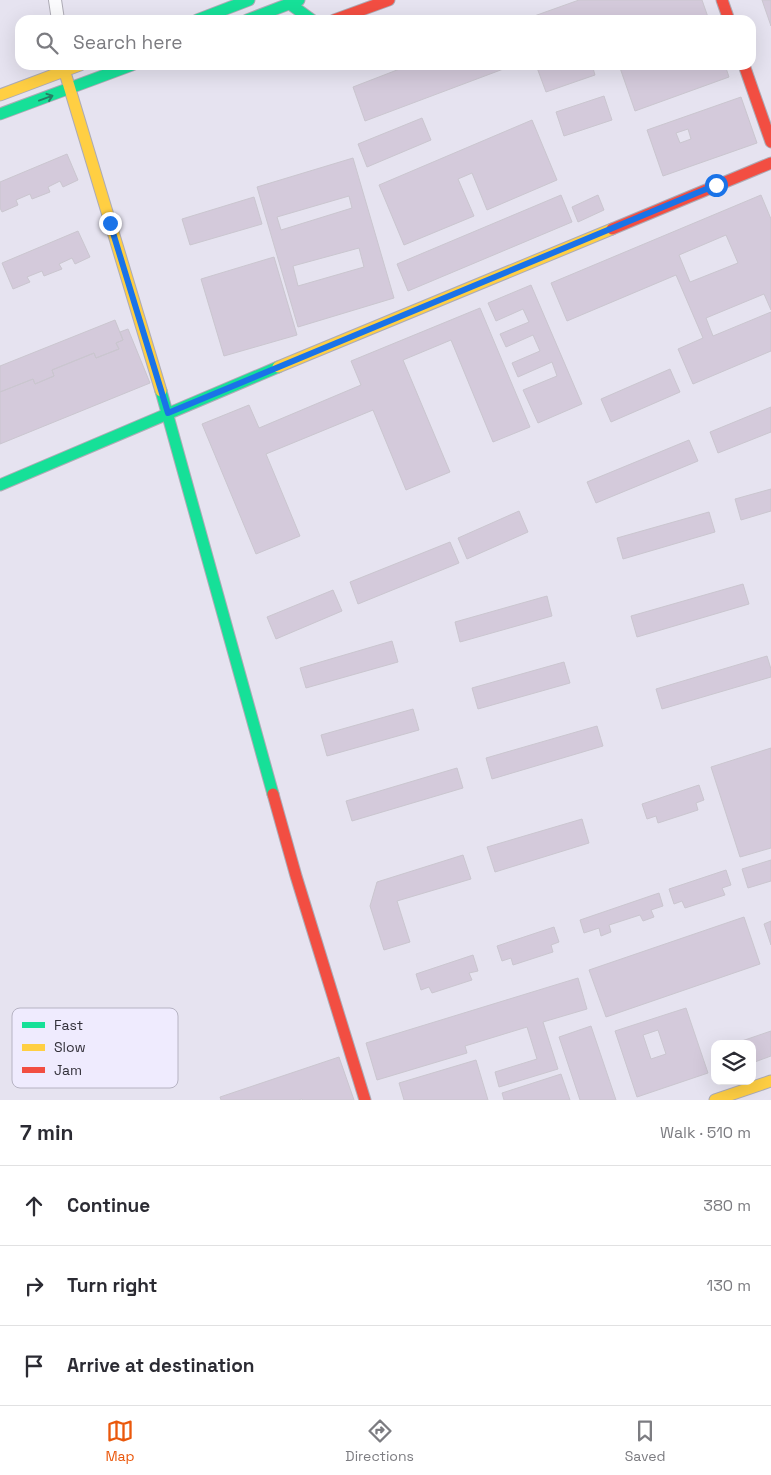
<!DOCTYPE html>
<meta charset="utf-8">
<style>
body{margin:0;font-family:"Space Grotesk",sans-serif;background:#f7f7f7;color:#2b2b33}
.controls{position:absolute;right:15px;bottom:15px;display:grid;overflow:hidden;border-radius:10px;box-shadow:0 5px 20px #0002}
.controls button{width:45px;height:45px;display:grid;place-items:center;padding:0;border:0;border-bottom:1px solid #e1e1e2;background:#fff;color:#2b2b33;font:25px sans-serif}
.stop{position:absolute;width:15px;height:15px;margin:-11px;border:4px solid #1a73e8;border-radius:50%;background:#fff}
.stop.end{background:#1a73e8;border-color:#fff;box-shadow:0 1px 5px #0008}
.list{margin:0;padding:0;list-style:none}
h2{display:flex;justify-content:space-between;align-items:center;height:65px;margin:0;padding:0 20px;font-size:21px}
h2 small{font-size:16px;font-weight:400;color:#7c7c81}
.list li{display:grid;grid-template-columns:32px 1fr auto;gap:15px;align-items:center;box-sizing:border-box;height:80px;padding:0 20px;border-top:1px solid #e1e1e2}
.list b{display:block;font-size:19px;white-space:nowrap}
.list em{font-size:16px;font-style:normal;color:#7c7c81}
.icon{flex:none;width:28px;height:28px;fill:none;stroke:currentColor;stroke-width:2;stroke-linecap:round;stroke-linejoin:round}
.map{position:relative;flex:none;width:771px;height:1100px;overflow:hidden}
.search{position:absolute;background:#fff;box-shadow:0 5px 20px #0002;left:15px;right:15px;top:15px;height:55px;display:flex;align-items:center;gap:12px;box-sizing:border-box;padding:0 18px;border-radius:15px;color:#7c7c81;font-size:19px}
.sheet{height:305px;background:#fff}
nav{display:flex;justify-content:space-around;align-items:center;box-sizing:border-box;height:70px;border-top:1px solid #e1e1e2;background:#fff;font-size:14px;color:#7c7c81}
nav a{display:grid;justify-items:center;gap:2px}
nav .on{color:#ea580c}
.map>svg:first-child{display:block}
</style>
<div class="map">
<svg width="771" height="1100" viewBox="0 0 771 1100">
<rect width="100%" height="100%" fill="#e6e3f0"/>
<path fill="#d4cadb" stroke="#cac6cf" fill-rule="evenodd" d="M579,0H702L709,20H523Z
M762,0H771V26Z
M410,65H514L365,121L353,87Z
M536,65H592L595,75L546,92Z
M619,65H725L729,77L635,111Z
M604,96L612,120L564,136L556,112Z
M741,97L757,143L663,176L647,130ZM688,129L691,139L680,143L676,133Z
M422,118L431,140L367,167L358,144Z
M532,120L557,180L487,210L472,173L458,179L474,216L404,245L379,185Z
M67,154L78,180L63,187L60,181L48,187L50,192L32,199L30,194L16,200L18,205L2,212L0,208V182Z
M353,158L394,298L298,327L257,187ZM349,196L352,208L281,230L277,217ZM359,248L364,267L298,286L293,266Z
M561,195L572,222L408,291L397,264Z
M598,195L604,210L578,222L572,207Z
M761,195L771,219V310L764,294L706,318L713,336L771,312V351L693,384L678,349L703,338L676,275L567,321L551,283ZM726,235L738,263L690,282L679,255Z
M254,197L262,224L190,245L182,219Z
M78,231L90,257L75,264L72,258L59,264L62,269L44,276L42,271L27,277L30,282L13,289L2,263Z
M274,257L297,335L224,356L201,279Z
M531,285L582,404L538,423L523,390L557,376L552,362L518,377L512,363L540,351L533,335L506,347L500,334L529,322L523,309L496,321L488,303Z
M480,308L530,427L493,442L451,340L403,360L450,472L406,490L373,410L266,454L300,536L256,554L202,424L249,405L259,428L361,385L351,361Z
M115,320L123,340L116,343L119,349L96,358L94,353L52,370L54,376L35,384L33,379L0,392V366Z
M128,329L150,383L0,444V392L33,379L35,384L54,376L52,370L94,353L96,358L119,349L116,343L123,340L120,332Z
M670,369L680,392L611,422L601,399Z
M771,407V432L718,453L710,432Z
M689,440L698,461L596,503L587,482Z
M771,489V511L741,520L735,499Z
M519,511L528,532L467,559L458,538Z
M709,512L715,532L623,559L617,538Z
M450,542L459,563L358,604L350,582Z
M743,584L749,604L637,637L631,616Z
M333,590L342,611L276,639L267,617Z
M547,596L552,616L460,642L455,622Z
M392,641L398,662L306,688L300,668Z
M767,656L771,669V677L662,709L656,689Z
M564,662L570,683L478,709L472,688Z
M413,709L419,730L327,756L321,735Z
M597,726L603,746L492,779L486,758Z
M771,748V848L740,857L711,767Z
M457,768L463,788L352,821L346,801Z
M699,785L704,800L696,803L698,810L658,823L656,816L647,819L642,804Z
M582,819L589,843L495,872L487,847Z
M463,855L471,879L397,901L410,942L384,950L370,906L377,882Z
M771,860V881L748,888L742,869Z
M726,870L731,885L722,888L725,895L685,908L682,901L674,904L669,889Z
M659,893L663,906L651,910L654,917L643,921L640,915L609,925L611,932L601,936L599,928L584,933L580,920Z
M744,917L760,964L606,1017L589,970Z
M771,921V945L764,924Z
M554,927L559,942L551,945L553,952L513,965L511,958L502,961L497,946Z
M473,955L478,971L469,973L472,980L432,993L429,987L421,990L416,974Z
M578,978L587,1009L543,1022L558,1069L499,1087L495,1072L537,1059L527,1027L465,1046L467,1053L377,1080L366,1043Z
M686,1008L708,1073L637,1097L615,1031ZM658,1030L666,1054L651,1059L643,1035Z
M591,1026L616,1100H580L559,1037Z
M771,1031V1056L752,1063V1044H733Z
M339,1057L354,1100H303L302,1099L298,1100H221L220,1097Z
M476,1060L488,1100H404L399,1083Z
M561,1074L570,1100H504L502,1093Z"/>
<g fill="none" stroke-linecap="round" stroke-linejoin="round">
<g stroke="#adabb5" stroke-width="14">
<path id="street" d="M55,0L58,20"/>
</g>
<g stroke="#adabb5" stroke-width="13">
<path id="fast" d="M290,4L312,20
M197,20L249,0
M247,20L299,0
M0,114L132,65
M161,391L273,794
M0,485L278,367"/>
</g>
<g stroke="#adabb5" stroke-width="13">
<path id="slow" d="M66,76L161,391
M0,95L80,65
M278,367L612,229
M715,1100L771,1081"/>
</g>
<g stroke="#adabb5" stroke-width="13">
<path id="jam" d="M722,0L729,20
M334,20L389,0
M744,65L771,142
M612,229L771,163
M273,794L296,876L365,1100"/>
</g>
<use href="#street" stroke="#fbfbfd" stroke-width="12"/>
<use href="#fast" stroke="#16e098" stroke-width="11"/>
<use href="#slow" stroke="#ffcf43" stroke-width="11"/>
<use href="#jam" stroke="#f24e42" stroke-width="11"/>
</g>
<defs><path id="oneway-shaft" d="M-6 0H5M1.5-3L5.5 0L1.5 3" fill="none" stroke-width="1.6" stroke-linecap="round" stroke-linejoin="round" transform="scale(1.25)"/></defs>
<use stroke="#257f64" href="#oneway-shaft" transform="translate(46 98) rotate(-20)"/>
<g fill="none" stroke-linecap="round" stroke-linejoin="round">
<path stroke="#1a73e8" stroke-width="6" d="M110,223L168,413L716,185"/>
</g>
<rect x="12" y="1008" width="166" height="80" rx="8" fill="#efebfe" stroke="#b6b3c3" stroke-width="1"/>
<rect x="22" y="1022" width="23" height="6" fill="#16e098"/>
<rect x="22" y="1044" width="23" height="7" fill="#ffcf43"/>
<rect x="22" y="1067" width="23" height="6" fill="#f24e42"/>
<g font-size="14" fill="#323039">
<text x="54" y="1030">Fast</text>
<text x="54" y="1052">Slow</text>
<text x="54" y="1075">Jam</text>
</g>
</svg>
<div class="controls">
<button><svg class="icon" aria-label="layers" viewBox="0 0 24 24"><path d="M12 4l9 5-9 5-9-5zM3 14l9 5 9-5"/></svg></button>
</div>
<div class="stop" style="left:716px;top:185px"></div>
<div class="stop end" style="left:110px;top:223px"></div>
<div class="search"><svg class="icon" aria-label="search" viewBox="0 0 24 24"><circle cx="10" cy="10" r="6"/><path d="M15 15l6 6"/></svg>Search here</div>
</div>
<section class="sheet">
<h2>7 min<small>Walk · 510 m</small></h2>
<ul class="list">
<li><svg class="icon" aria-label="ahead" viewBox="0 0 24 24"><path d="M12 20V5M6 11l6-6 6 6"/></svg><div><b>Continue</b></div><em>380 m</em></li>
<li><svg class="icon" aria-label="right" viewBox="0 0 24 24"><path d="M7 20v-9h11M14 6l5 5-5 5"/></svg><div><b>Turn right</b></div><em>130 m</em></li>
<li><svg class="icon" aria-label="arrive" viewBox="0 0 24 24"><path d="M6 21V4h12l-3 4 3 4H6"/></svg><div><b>Arrive at destination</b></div></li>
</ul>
</section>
<nav>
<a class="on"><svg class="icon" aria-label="map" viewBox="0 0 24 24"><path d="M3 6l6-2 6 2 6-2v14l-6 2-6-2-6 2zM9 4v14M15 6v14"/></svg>Map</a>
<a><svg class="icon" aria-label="directions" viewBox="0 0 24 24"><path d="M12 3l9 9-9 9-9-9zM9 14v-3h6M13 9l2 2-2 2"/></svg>Directions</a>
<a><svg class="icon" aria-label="saved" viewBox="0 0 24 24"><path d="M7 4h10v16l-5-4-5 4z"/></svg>Saved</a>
</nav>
